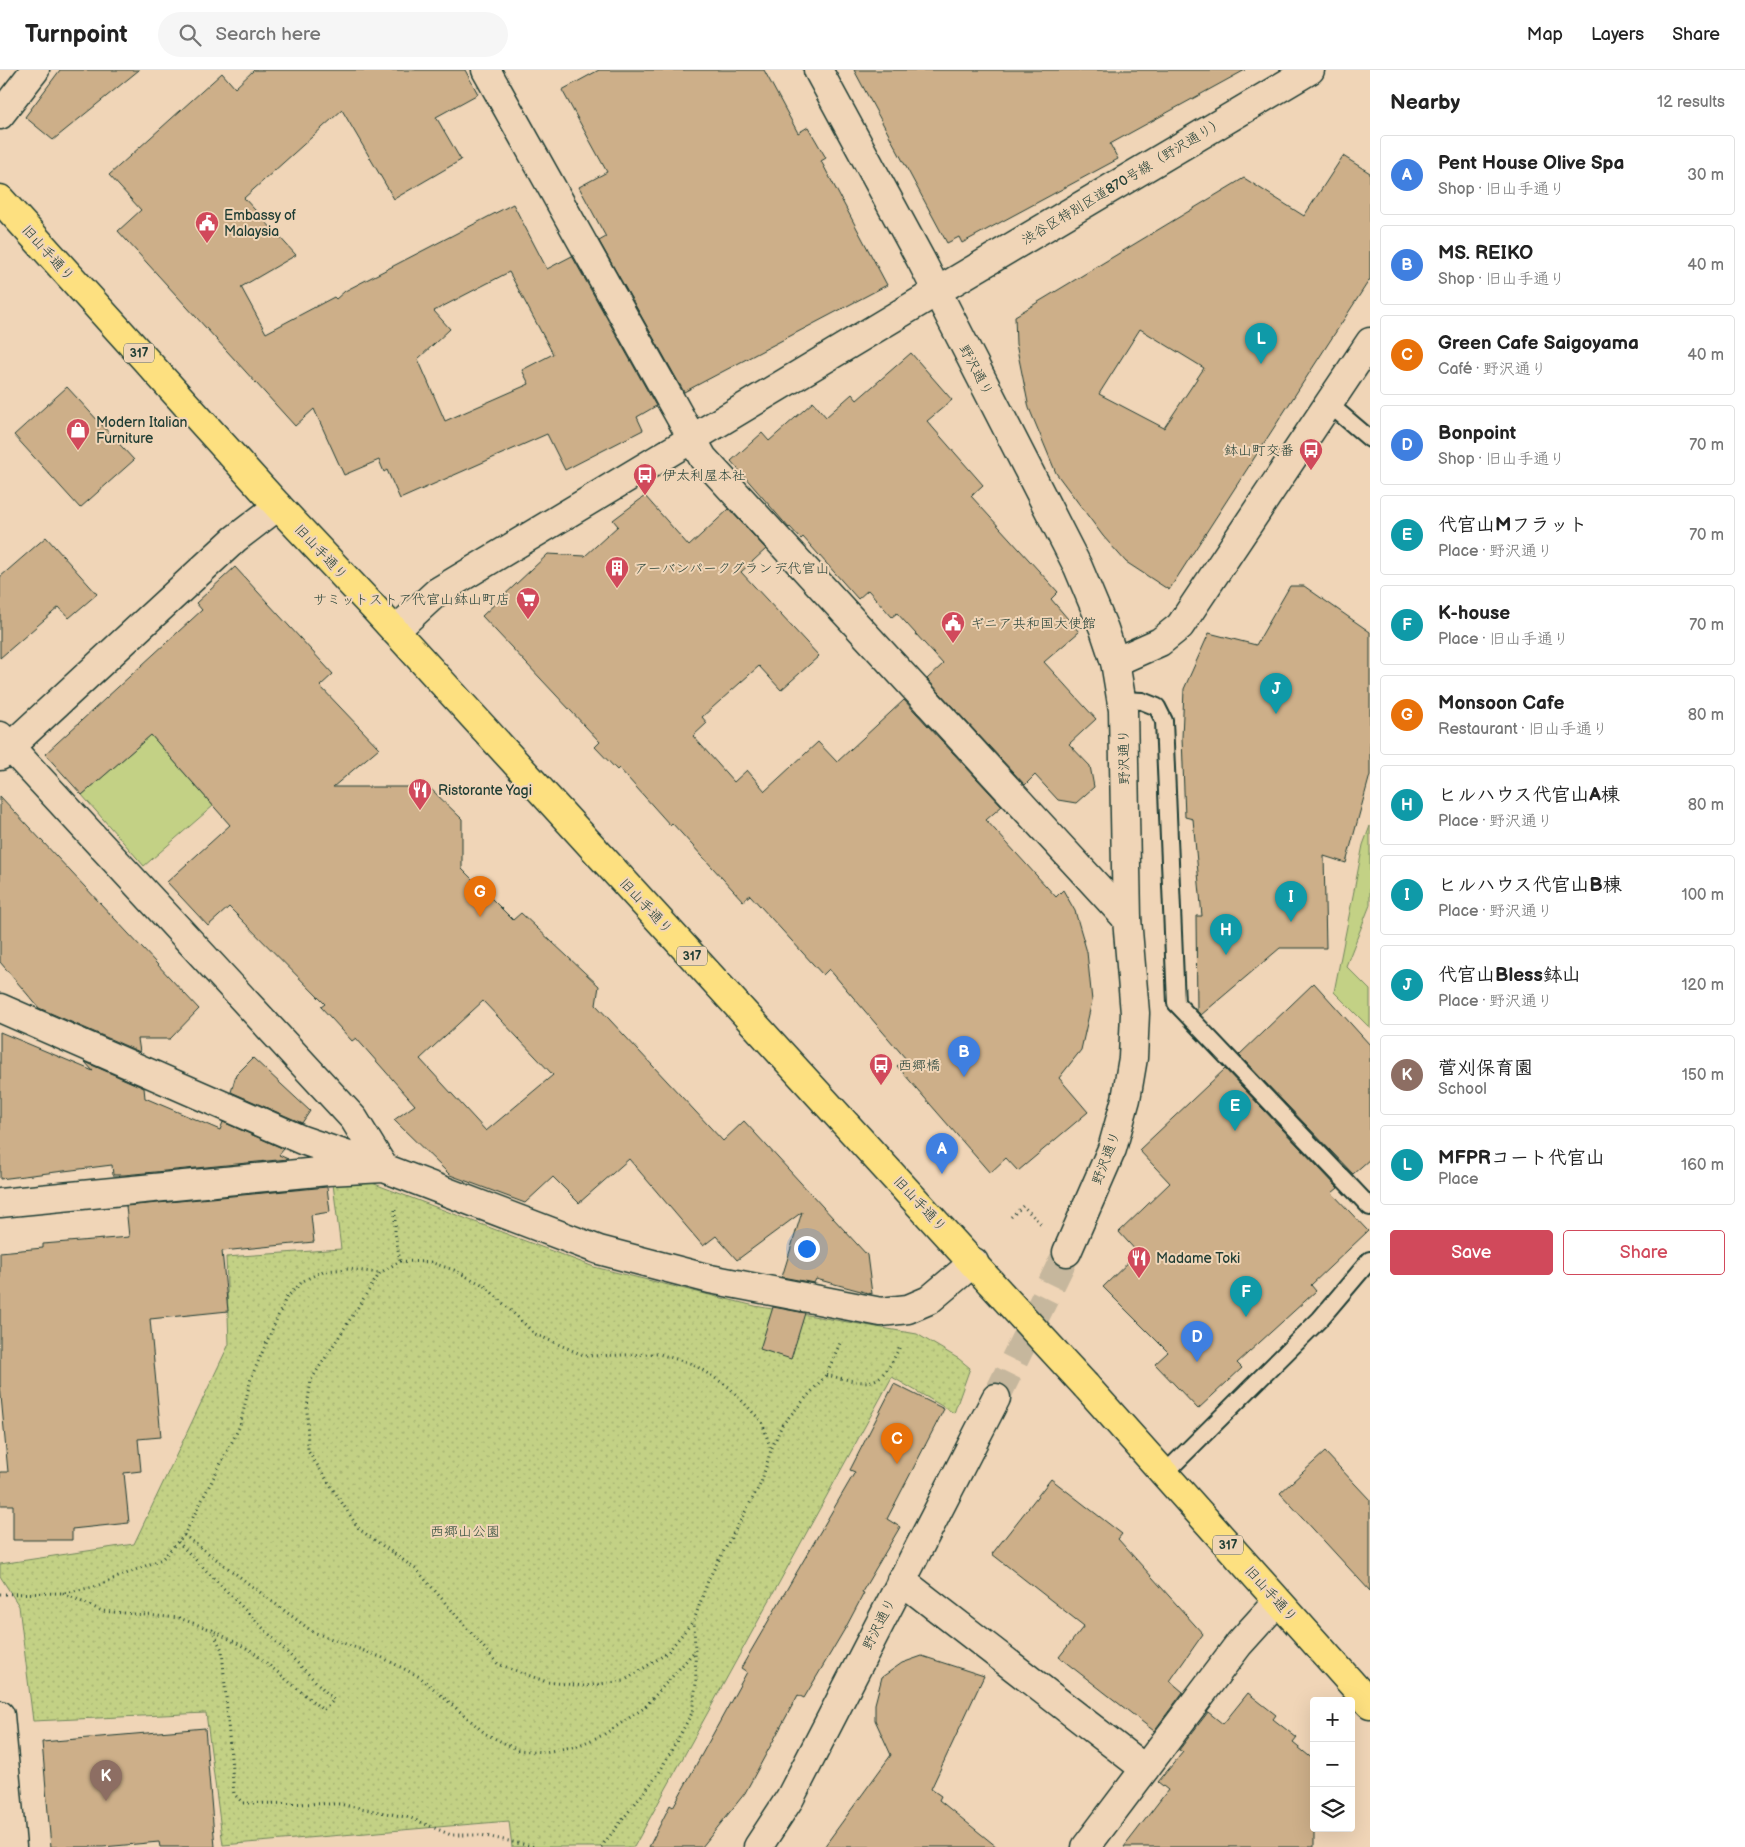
<!DOCTYPE html>
<meta charset="utf-8">
<style>
body{margin:0;font-family:"Balsamiq Sans","Klee One",sans-serif;background:#f6f6f6;color:#222}
.controls{position:absolute;right:15px;bottom:15px;display:grid;overflow:hidden;border-radius:5px;box-shadow:0 5px 20px #0002}
.controls button{width:45px;height:45px;display:grid;place-items:center;padding:0;border:0;border-bottom:1px solid #e0e0e0;background:#fff;color:#222;font:25px sans-serif}
.you{position:absolute;left:806px;top:1178px;width:18px;height:18px;margin:-12px;border:4px solid #fff;border-radius:50%;background:#1a73e8;box-shadow:0 0 0 8px #1a73e833}
.badge{display:grid;place-items:center;width:32px;height:32px;border-radius:50%;background:#d1495b;color:#fff;font-size:16px;font-weight:700}
.pin{position:absolute;translate:-50% -41px;filter:drop-shadow(0 1px 2px #0008)}
.pin::after{content:'';position:absolute;top:26px;width:18px;height:15px;background:inherit;clip-path:polygon(0 0,100% 0,50% 100%)}
.list{margin:0;padding:0;list-style:none}
h2{display:flex;justify-content:space-between;align-items:center;height:65px;margin:0;padding:0 20px;font-size:21px}
h2 small{font-size:16px;font-weight:400;color:#767676}
.list li{display:grid;grid-template-columns:32px 1fr auto;gap:15px;align-items:center;box-sizing:border-box;height:80px;margin:0 10px 10px;padding:0 10px;border:1px solid #e0e0e0;border-radius:5px}
.list b{display:block;font-size:19px;white-space:nowrap}
.list p{margin:0;font-size:16px;white-space:nowrap;color:#767676}
.list em{font-size:16px;font-style:normal;color:#767676}
.actions{display:flex;gap:10px;padding:15px 20px}
.actions a{flex:1;padding:11px 0;border:1px solid #d1495b;border-radius:5px;text-align:center;font-size:18px;color:#d1495b}
.actions .main{background:#d1495b;color:#fff}
.icon{flex:none;width:28px;height:28px;fill:none;stroke:currentColor;stroke-width:2;stroke-linecap:round;stroke-linejoin:round}
.map{position:relative;flex:none;width:1370px;height:1777px;overflow:hidden}
header{display:flex;align-items:center;gap:30px;box-sizing:border-box;height:70px;padding:0 25px;background:#fff;border-bottom:1px solid #e0e0e0}
header strong{font-size:24px}
nav{display:flex;gap:28px;margin-inline-start:auto;font-size:18px}
.search{width:350px;height:45px;background:#f6f6f6;display:flex;align-items:center;gap:12px;box-sizing:border-box;padding:0 18px;border-radius:28px;color:#767676;font-size:19px}
main{display:flex}
aside{flex:1;background:#fff}
.map>svg:first-child{display:block}
</style>
<header>
<strong>Turnpoint</strong>
<div class="search"><svg class="icon" aria-label="search" viewBox="0 0 24 24"><circle cx="10" cy="10" r="6"/><path d="M15 15l6 6"/></svg>Search here</div>
<nav><a>Map</a><a>Layers</a><a>Share</a></nav>
</header>
<main>
<div class="map">
<svg width="1370" height="1777" viewBox="0 0 1370 1777">
<defs>
<pattern id="park-dots" width="8" height="8" patternUnits="userSpaceOnUse" patternTransform="scale(1.25)"><rect width="8" height="8" fill="#c3d185"/><path d="M2 2h.1M6 6h.1" fill="none" stroke="#a7b473" stroke-width="1.8" stroke-linecap="round"/></pattern>
</defs>
<rect width="100%" height="100%" fill="#f0d5b7"/>
<filter id="ink" filterUnits="userSpaceOnUse"><feTurbulence type="fractalNoise" baseFrequency=".02" numOctaves="2"/><feDisplacementMap in="SourceGraphic" scale="10" xChannelSelector="R" yChannelSelector="G"/><feConvolveMatrix kernelMatrix="1 2 1 2 8 2 1 2 1" color-interpolation-filters="sRGB"/></filter>
<g filter="url(#ink)">
<path fill="#c3d185" stroke="#71875c" d="M151,665L213,736L144,796L82,725Z
M1370,756V835L1346,896L1370,920V958L1334,922L1363,775Z"/>
<path fill="url(#park-dots)" stroke="#71875c" d="M364,1110L594,1197L755,1236L917,1264L959,1289L970,1298L954,1343L892,1307L634,1777H512L509,1751L223,1775L206,1643L33,1651L19,1536L0,1506V1494L134,1474L229,1274L226,1187L341,1179L333,1114Z"/>
<path fill="#cdaf89" stroke="#1f3d34" fill-rule="evenodd" d="M60,0H139L53,70L25,47Z
M254,0H465L478,24L436,47L461,90L394,129L342,40L244,128L296,185L241,217L266,263L334,227L336,229L345,221L513,134L547,199L572,186L656,336L637,347L643,360L565,400L547,364L400,429L387,400L384,402L379,390L344,405L314,339L295,356L118,161L141,140L109,105L222,3L235,18ZM509,202L553,284L522,300L529,314L445,351L418,289L450,259L434,241Z
M599,0H764L798,63L808,57L826,88L821,91L887,215L684,322L599,171L606,167L579,117L607,102L562,20Z
M854,0H1245L1110,74L1118,89L962,173L959,167L947,173Z
M1343,86L1370,103V209L1169,520L1126,492L1103,466L1056,403L1029,338L1016,274L1015,246L1244,108L1304,146ZM1140,259L1204,298L1164,358L1099,324Z
M911,283L952,330L927,351L983,415L971,426L1058,522L1051,529L1079,562L1044,592L1096,649L1069,674L1090,696L1094,717L1076,733L1058,730L1035,705L1025,715L927,609L943,594L897,543L892,547L868,520L858,529L803,467L801,469L790,457L789,458L731,391L762,363L769,371L813,332L826,347L852,324L857,330Z
M67,317L134,390L80,438L14,365Z
M645,426L689,476L729,439L766,479L741,502L819,586L781,620L759,596L702,647L707,653L693,666L734,712L747,700L765,721L818,672L837,692L904,630L1002,736L986,750L1056,827L1063,820L1075,841L1087,882L1092,931L1081,980L1059,1008L1088,1042L1018,1101L1006,1088L990,1103L897,996L906,989L829,899L823,905L750,825L743,831L672,753L670,755L619,698L617,700L595,677L600,672L482,546L548,484L585,486L618,456L613,450Z
M46,467L97,524L69,548L59,537L0,588V507Z
M235,497L333,604L320,616L379,678L333,717H429L462,749V799L513,850L521,843L599,916L596,935L723,1071L744,1051L867,1185L872,1224L816,1209L814,1213L782,1207L802,1142L737,1190L716,1166L703,1176L629,1089L579,1133L553,1107L525,1133L450,1105L394,1050L415,1035L356,968L352,971L321,937L325,934L229,837L208,856L167,812L230,755L151,665L82,725L45,684L202,540L196,533ZM483,931L553,1005L486,1061L420,989Z
M1290,516H1304L1370,562V705L1346,793L1324,786L1326,878H1280L1201,945L1197,941L1196,846H1202L1193,749L1185,747L1182,668L1184,619L1209,563L1256,575Z
M0,726L199,939L170,969H138L140,982L39,938L0,892Z
M1314,913L1370,975V1089L1353,1104L1239,985Z
M0,962L93,1001L85,992L144,1018L145,1028L220,1060L223,1052L284,1079L279,1085L288,1089L124,1105H113L112,1095L0,1109Z
M253,988L310,1041L302,1053L231,1022L236,1005Z
M1225,999L1338,1118L1332,1123L1368,1161L1311,1215L1316,1221L1237,1293L1242,1298L1198,1339L1155,1294L1168,1282L1103,1217L1138,1183L1119,1162L1170,1113L1139,1080Z
M327,1117L330,1142L311,1145L314,1172L222,1181L228,1241L150,1249L161,1367L138,1369L141,1401L124,1403L129,1453L72,1459V1470H13V1435H0V1402H8L0,1315V1182L43,1178V1174L129,1167L126,1136Z
M773,1237L805,1243L791,1289L760,1279Z
M894,1314L944,1339L887,1449L900,1457L862,1522L864,1523L846,1557L804,1628L798,1625L745,1723L702,1777H649L670,1735L673,1737L747,1602L741,1598L855,1402L850,1400Z
M1325,1382L1370,1430V1521L1280,1423Z
M1051,1409L1122,1464L1118,1469L1203,1564L1170,1611L1183,1622L1154,1661L1059,1587L1084,1556L992,1484Z
M922,1586L984,1606L931,1719L941,1726L939,1730L997,1777H824L891,1685L875,1650V1634L882,1607L902,1593Z
M1248,1623L1276,1645L1273,1649L1297,1668L1293,1673L1314,1690V1777H1124L1168,1720L1158,1712L1183,1682L1179,1680L1208,1642L1223,1654Z
M205,1658L215,1777H160L159,1772L103,1777H51L42,1672Z"/>
<g fill="none" stroke-linecap="round" stroke-linejoin="round">
<path stroke="#c6b79d" stroke-width="28" stroke-dasharray="28 14" stroke-linecap="butt" d="M996,1328L1067,1182"/>
<g stroke="#1f3d34" stroke-width="20">
<path id="lane" d="M1329,334L1370,369
M1121,630L1142,631L1157,637L1164,651L1176,933L1370,1137
M1165,1403L1320,1249L1370,1190"/>
</g>
<g stroke="#1f3d34" stroke-width="31">
<path id="street" d="M486,0L703,388L1127,849
M0,45L35,0
M395,561L437,522L936,222
M1115,592L1160,572L1180,556L1370,272
M0,666L354,1049L384,1098L328,1101L0,1133
M0,686L235,469L278,436
M0,938L302,1070L384,1098L599,1180L710,1209L881,1242L908,1239L929,1230L974,1192
M901,1510L1145,1699
M0,1645L12,1777
M1086,1777L1239,1574L1277,1532"/>
</g>
<g stroke="#1f3d34" stroke-width="31">
<path id="secondary" d="M818,0L922,192L1078,497L1104,559L1115,592L1123,640L1127,849L1135,943L1133,988L1126,1029L1112,1079L1067,1182
M936,222L1310,0
M758,1777L790,1728L996,1328"/>
</g>
<g stroke="#1f3d34" stroke-width="31">
<path id="primary" d="M0,129L278,436L374,538L990,1212
M1086,1316L1370,1634"/>
</g>
<path stroke="#1f3d34" stroke-width="3" stroke-dasharray="1 4" stroke-linecap="butt" d="M395,1140V1162L400,1191L380,1203L311,1310L307,1337L308,1381L359,1459L417,1500L498,1594L547,1612L584,1616L624,1611L667,1583L694,1550L709,1508L761,1413L771,1380L782,1355L826,1305L841,1271
M1011,1147L1023,1136L1041,1154
M400,1191L430,1192L454,1200L485,1216L535,1264L585,1286L659,1284L693,1294L729,1317L762,1352L771,1380
M826,1305C869,1314 879,1322 900,1276
M184,1465L313,1562L381,1587L420,1607L486,1664L518,1680L545,1682L577,1676L603,1665L644,1638L695,1581
M178,1472L334,1630L323,1640L252,1581L212,1560
M63,1523L102,1541L179,1548L212,1560L222,1580L234,1724L243,1733L339,1734L411,1748L451,1765H481L536,1777
M0,1524L63,1523L94,1517L162,1489L184,1465L240,1356L251,1308L286,1228L303,1211L323,1201L349,1199L380,1203
M601,1777L659,1703L692,1643L696,1613L694,1551"/>
<use href="#lane" stroke="#f0d5b7" stroke-width="16"/>
<use href="#street" stroke="#f0d5b7" stroke-width="28"/>
<use href="#secondary" stroke="#f0d5b7" stroke-width="28"/>
<use href="#primary" stroke="#fde080" stroke-width="28"/>
<g stroke="#1f3d34" stroke-width="31" stroke-linecap="butt">
<path id="primary-bridge" d="M990,1212L1086,1316"/>
</g>
<use href="#primary-bridge" stroke="#fde080" stroke-width="28"/>
</g>
</g>
<defs>
<g id="civic-pin" transform="scale(1.25)"><path d="M0 17L-7.5 6A9.5 9.5 0 1 1 7.5 6Z" fill="#d1495b" stroke="#f0d5b7"/><path d="M-.6-6.5H3V-4.5H.6V-3L4-1V1h2V6H-6V1h2V-1L-.6-3ZM-1.2 2.5V6h2.4V2.5Z" fill="#fff"/></g>
<g id="shop-pin" transform="scale(1.25)"><path d="M0 17L-7.5 6A9.5 9.5 0 1 1 7.5 6Z" fill="#d1495b" stroke="#f0d5b7"/><path d="M-5-2.5h2.3a2.7 3.5 0 0 1 5.4 0H5L5.5 6h-11ZM-1.5-2.5h3a1.5 2.3 0 0 0-3 0Z" fill="#fff"/></g>
<g id="bus-pin" transform="scale(1.25)"><path d="M0 17L-7.5 6A9.5 9.5 0 1 1 7.5 6Z" fill="#d1495b" stroke="#f0d5b7"/><path d="M-5-6H5V4H4V6H2V4H-2V6H-4V4H-5ZM-3.5-4V0h7V-4ZM-3.5 1.2v1.5H-2V1.2ZM2 1.2v1.5H3.5V1.2Z" fill="#fff"/></g>
<g id="building-pin" transform="scale(1.25)"><path d="M0 17L-7.5 6A9.5 9.5 0 1 1 7.5 6Z" fill="#d1495b" stroke="#f0d5b7"/><path d="M-4-6H4V6H1V3H-1V6H-4ZM-2.5-4.3h1.7v1.8h-1.7ZM.8-4.3h1.7v1.8H.8ZM-2.5-1h1.7V.8h-1.7ZM.8-1h1.7V.8H.8Z" fill="#fff"/></g>
<g id="supermarket-pin" transform="scale(1.25)"><path d="M0 17L-7.5 6A9.5 9.5 0 1 1 7.5 6Z" fill="#d1495b" stroke="#f0d5b7"/><path d="M-6-5.5h2.5l.6 2H6L4.5 2H-2.5L-4.4-4H-6ZM-1.5 3.2a1.3 1.3 0 1 0 .1 0ZM3 3.2a1.3 1.3 0 1 0 .1 0Z" fill="#fff"/></g>
<g id="restaurant-pin" transform="scale(1.25)"><path d="M0 17L-7.5 6A9.5 9.5 0 1 1 7.5 6Z" fill="#d1495b" stroke="#f0d5b7"/><path d="M-5-6h1v4h1v-4h1v4h1v-4h1v5L-1.5 .5V6h-2V.5L-5-1ZM5-6V6H3V1.5H1.5Q1.5-4 5-6Z" fill="#fff"/></g>
</defs>
<g fill-rule="evenodd">
<use href="#civic-pin" x="207" y="153"/>
<use href="#shop-pin" x="78" y="360"/>
<use href="#bus-pin" x="1311" y="380"/>
<use href="#bus-pin" x="645" y="405"/>
<use href="#building-pin" x="617" y="498"/>
<use href="#supermarket-pin" x="528" y="529"/>
<use href="#civic-pin" x="953" y="553"/>
<use href="#restaurant-pin" x="420" y="720"/>
<use href="#bus-pin" x="881" y="995"/>
<use href="#restaurant-pin" x="1139" y="1188"/>
</g>
<g text-anchor="middle" dominant-baseline="central" stroke-width="4" stroke-linejoin="round" paint-order="stroke">
<g fill="#f0d5b7" stroke="#5e6b5b" stroke-width="1">
<rect x="124" y="273.5" width="30" height="19" rx="4"/>
<rect x="677" y="876.5" width="30" height="19" rx="4"/>
<rect x="1213" y="1465.5" width="30" height="19" rx="4"/>
</g>
<g font-size="12" font-weight="bold" fill="#1f3d34">
<text x="139" y="283">317</text>
<text x="692" y="886">317</text>
<text x="1228" y="1475">317</text>
</g>
<g font-size="14" fill="#1f3d34" stroke="#f0d5b7">
<text transform="translate(1123 111) rotate(-31)">渋谷区特別区道870号線（野沢通り）</text>
<text transform="translate(48 183) rotate(48)">旧山手通り</text>
<text transform="translate(976 300) rotate(62)">野沢通り</text>
<text transform="translate(321 482) rotate(47)">旧山手通り</text>
<text transform="translate(1124 687) rotate(-91)">野沢通り</text>
<text transform="translate(646 836) rotate(47)">旧山手通り</text>
<text transform="translate(1106 1088) rotate(-69)">野沢通り</text>
<text transform="translate(920 1134) rotate(47)">旧山手通り</text>
<text transform="translate(1271 1524) rotate(48)">旧山手通り</text>
<text transform="translate(879 1554) rotate(-63)">野沢通り</text>
</g>
<g font-size="14" fill="#1f3d34" stroke="#f0d5b7" text-anchor="start">
<text x="224" y="145">Embassy of<tspan x="224" dy="16">Malaysia</tspan></text>
<text x="96" y="352">Modern Italian<tspan x="96" dy="16">Furniture</tspan></text>
<text x="1294" y="380" text-anchor="end">鉢山町交番</text>
<text x="662" y="405">伊太利屋本社</text>
<text x="634" y="498">アーバンパークグランデ代官山</text>
<text x="510" y="529" text-anchor="end">サミットストア代官山鉢山町店</text>
<text x="970" y="553">ギニア共和国大使館</text>
<text x="438" y="720">Ristorante Yagi</text>
<text x="898" y="995">西郷橋</text>
<text x="1156" y="1188">Madame Toki</text>
</g>
<g font-size="14" fill="#2f4c3c" stroke="#f0d5b7">
<text x="465" y="1461">西郷山公園</text>
</g>
</g>
</svg>
<div class="controls">
<button>+</button>
<button>−</button>
<button><svg class="icon" aria-label="layers" viewBox="0 0 24 24"><path d="M12 4l9 5-9 5-9-5zM3 14l9 5 9-5"/></svg></button>
</div>
<div class="you"></div>
<div class="pin badge" style="left:942px;top:1104px;background:#3f7fe0">A</div>
<div class="pin badge" style="left:964px;top:1007px;background:#3f7fe0">B</div>
<div class="pin badge" style="left:897px;top:1394px;background:#e8710a">C</div>
<div class="pin badge" style="left:1197px;top:1292px;background:#3f7fe0">D</div>
<div class="pin badge" style="left:1235px;top:1061px;background:#0f9aa8">E</div>
<div class="pin badge" style="left:1246px;top:1247px;background:#0f9aa8">F</div>
<div class="pin badge" style="left:480px;top:847px;background:#e8710a">G</div>
<div class="pin badge" style="left:1226px;top:885px;background:#0f9aa8">H</div>
<div class="pin badge" style="left:1291px;top:852px;background:#0f9aa8">I</div>
<div class="pin badge" style="left:1276px;top:644px;background:#0f9aa8">J</div>
<div class="pin badge" style="left:106px;top:1731px;background:#8d6e63">K</div>
<div class="pin badge" style="left:1261px;top:294px;background:#0f9aa8">L</div>
</div>
<aside>
<h2>Nearby<small>12 results</small></h2>
<ul class="list">
<li><span class="badge" style="background:#3f7fe0">A</span><div><b>Pent House Olive Spa</b><p>Shop · 旧山手通り</p></div><em>30 m</em></li>
<li><span class="badge" style="background:#3f7fe0">B</span><div><b>MS. REIKO</b><p>Shop · 旧山手通り</p></div><em>40 m</em></li>
<li><span class="badge" style="background:#e8710a">C</span><div><b>Green Cafe Saigoyama</b><p>Café · 野沢通り</p></div><em>40 m</em></li>
<li><span class="badge" style="background:#3f7fe0">D</span><div><b>Bonpoint</b><p>Shop · 旧山手通り</p></div><em>70 m</em></li>
<li><span class="badge" style="background:#0f9aa8">E</span><div><b>代官山Mフラット</b><p>Place · 野沢通り</p></div><em>70 m</em></li>
<li><span class="badge" style="background:#0f9aa8">F</span><div><b>K-house</b><p>Place · 旧山手通り</p></div><em>70 m</em></li>
<li><span class="badge" style="background:#e8710a">G</span><div><b>Monsoon Cafe</b><p>Restaurant · 旧山手通り</p></div><em>80 m</em></li>
<li><span class="badge" style="background:#0f9aa8">H</span><div><b>ヒルハウス代官山A棟</b><p>Place · 野沢通り</p></div><em>80 m</em></li>
<li><span class="badge" style="background:#0f9aa8">I</span><div><b>ヒルハウス代官山B棟</b><p>Place · 野沢通り</p></div><em>100 m</em></li>
<li><span class="badge" style="background:#0f9aa8">J</span><div><b>代官山Bless鉢山</b><p>Place · 野沢通り</p></div><em>120 m</em></li>
<li><span class="badge" style="background:#8d6e63">K</span><div><b>菅刈保育園</b><p>School</p></div><em>150 m</em></li>
<li><span class="badge" style="background:#0f9aa8">L</span><div><b>MFPRコート代官山</b><p>Place</p></div><em>160 m</em></li>
</ul>
<div class="actions"><a class="main">Save</a><a>Share</a></div>
</aside>
</main>
